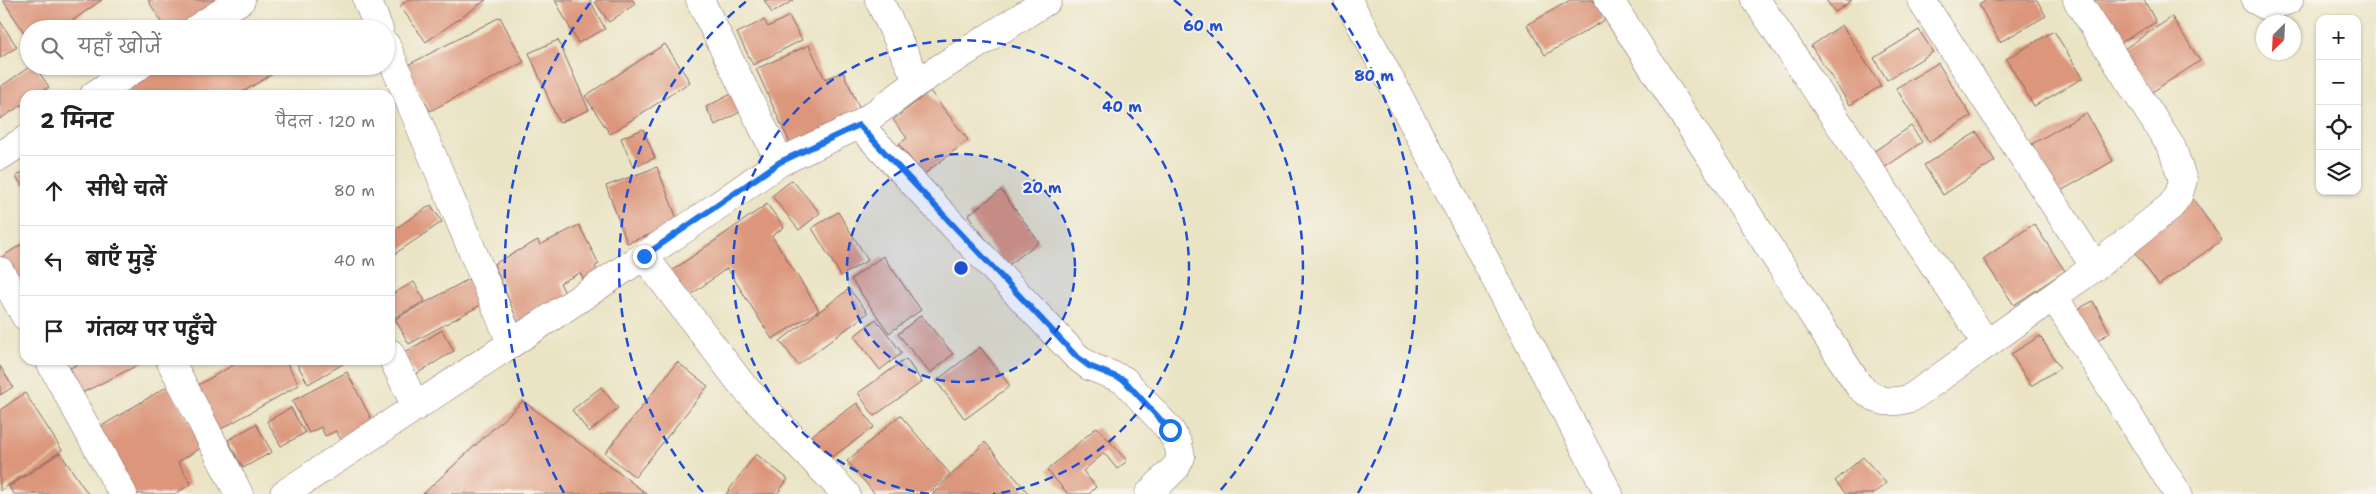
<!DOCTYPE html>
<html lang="hi">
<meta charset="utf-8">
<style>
body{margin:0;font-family:"Shantell Sans","Playpen Sans Deva",sans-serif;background:#f6f6f6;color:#222}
.controls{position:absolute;right:15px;top:15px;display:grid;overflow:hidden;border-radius:10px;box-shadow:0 1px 4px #0004}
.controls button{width:45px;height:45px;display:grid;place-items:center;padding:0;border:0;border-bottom:1px solid #e0e0e0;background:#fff;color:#222;font:25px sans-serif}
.compass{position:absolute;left:2256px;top:15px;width:45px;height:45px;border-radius:50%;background:#fff;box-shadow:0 1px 4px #0004;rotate:204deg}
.stop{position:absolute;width:15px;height:15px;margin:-11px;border:4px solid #1a73e8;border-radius:50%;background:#fff}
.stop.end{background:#1a73e8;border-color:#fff;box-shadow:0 1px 5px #0008}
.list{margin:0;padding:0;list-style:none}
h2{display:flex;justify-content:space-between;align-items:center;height:65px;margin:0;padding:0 20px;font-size:21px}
h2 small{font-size:16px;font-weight:400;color:#767676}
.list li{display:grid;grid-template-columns:32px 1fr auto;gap:15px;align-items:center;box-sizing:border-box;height:70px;padding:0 20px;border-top:1px solid #e0e0e0}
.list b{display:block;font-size:19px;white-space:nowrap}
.list em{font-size:16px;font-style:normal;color:#767676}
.icon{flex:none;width:28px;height:28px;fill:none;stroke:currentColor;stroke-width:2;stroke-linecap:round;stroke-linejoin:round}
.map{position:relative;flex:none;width:2376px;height:494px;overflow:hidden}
.search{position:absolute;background:#fff;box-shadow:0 1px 4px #0004;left:20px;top:20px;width:375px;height:55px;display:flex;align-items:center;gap:12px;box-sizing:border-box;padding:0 18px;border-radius:28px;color:#767676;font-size:19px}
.panel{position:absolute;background:#fff;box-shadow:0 1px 4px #0004;left:20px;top:90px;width:375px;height:275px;border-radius:15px}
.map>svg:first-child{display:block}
</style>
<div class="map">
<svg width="2376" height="494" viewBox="0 0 2376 494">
<rect width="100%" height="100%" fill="#f7f3e8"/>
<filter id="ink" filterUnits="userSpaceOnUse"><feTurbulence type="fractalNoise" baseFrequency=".02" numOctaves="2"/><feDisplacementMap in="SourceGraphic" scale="10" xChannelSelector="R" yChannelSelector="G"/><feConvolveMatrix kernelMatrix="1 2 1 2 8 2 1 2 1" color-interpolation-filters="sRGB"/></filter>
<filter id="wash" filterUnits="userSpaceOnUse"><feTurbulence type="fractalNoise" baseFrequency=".0096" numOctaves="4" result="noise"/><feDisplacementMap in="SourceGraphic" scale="20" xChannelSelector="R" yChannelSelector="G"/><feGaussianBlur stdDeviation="1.12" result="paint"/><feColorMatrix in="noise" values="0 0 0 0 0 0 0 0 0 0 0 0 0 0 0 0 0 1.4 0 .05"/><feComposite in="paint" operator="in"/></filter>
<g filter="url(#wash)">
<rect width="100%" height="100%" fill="#eae4c5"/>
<g id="blocks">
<path fill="#dc967c" d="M3,0H102L60,29H29V40Z
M148,0H228L178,29H165Z
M408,0H486L426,42L400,6Z
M555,0H590L605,29L578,43Z
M598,0H633L635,4L609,22L595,2Z
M764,0H794L772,13Z
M1570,0H1593L1605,20L1545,55L1527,25Z
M1826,0H1852L1835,12Z
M1987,0H2037L2046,16L2000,42L1979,5Z
M2088,0H2144L2156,22L2115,46Z
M789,16L802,40L753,65L737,33L764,20L768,27Z
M240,17L247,29H221Z
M500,17L524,62L430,111L406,66Z
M2172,17L2200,61L2152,92L2124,49Z
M0,21L17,47L0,58Z
M1842,25L1881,86L1850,105L1811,46Z
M1919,30L1933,52L1887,80L1874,58Z
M2054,31L2083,78L2034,106L2006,59Z
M558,40L589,110L559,123L529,53Z
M665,44L690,82L610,134L585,96Z
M809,45L825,79L843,72L864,118L793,150L756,69Z
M1938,63L1971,116L1929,142L1896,88Z
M31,66H35L49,87L36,95H25V103L0,119V87Z
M159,66H270L274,73L238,95H134L128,85Z
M930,91L968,140L923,175L899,144L907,138L893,120Z
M735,92L744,110L715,125L706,107Z
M2086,113L2113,161L2059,192L2032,144Z
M1911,126L1922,142L1881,170L1870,154Z
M643,129L655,158L633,167L621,138Z
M1977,132L1995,161L1943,195L1924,165Z
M657,167L679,224L627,243L606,186Z
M25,170V189L16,177Z
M792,180L820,213L799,230L772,196Z
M1001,190L1039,242L1006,267L968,215Z
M2193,199L2222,240L2159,285L2129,245Z
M767,204L784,227L772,236L819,310L772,339L727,268L688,297L670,272Z
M431,205L442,222L390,257V232Z
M838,212L868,260L841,276L812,228Z
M2034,224L2065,271L2014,305L1983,259Z
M579,225L599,264L595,266L600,276L586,284L580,273L560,283L568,299L522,332L494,264L538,240L540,245Z
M25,242V282L17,287L0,258Z
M883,256L921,310L889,333L851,279Z
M478,274L492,299L409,344L395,319Z
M414,282L425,301L390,320V295Z
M849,289L868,313L798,365L780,341Z
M2093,301L2110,333L2086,346L2069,314Z
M921,315L953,354L930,373L898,334Z
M876,319L902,353L880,370L854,336Z
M442,330L454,351L416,374L404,353Z
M2040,336L2060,368L2031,386L2011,354Z
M980,347L1010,386L965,419L936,381Z
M906,359L922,382L874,416L858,393Z
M86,360H148L82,393L70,368Z
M242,360H285L299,385L216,432L191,389Z
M295,360H350L308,384Z
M677,362L708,386L635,477L605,453Z
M0,366L13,387L0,395Z
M347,372L375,426L343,443L336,431L325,436L321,427L309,433L292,401Z
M168,386L204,446L178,462L191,484L175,494H134L95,430Z
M601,387L618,408L589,432L572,410Z
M25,393L62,450L0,491V410Z
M523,401L647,494H423Z
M857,403L874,427L829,459L811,436Z
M291,408L305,433L281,446L267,421Z
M900,415L950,474L927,494H875L847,461Z
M256,424L272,452L243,468L228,440Z
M1097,427L1127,461L1117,469L1104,453L1083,471L1096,487L1089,494H1068L1047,470Z
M985,442L1029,494H932Z
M60,453L88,494H14L9,487Z
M756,454L788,479L777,494H726Z
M1863,457L1886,483L1873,494H1846L1835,481Z"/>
</g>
</g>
<g filter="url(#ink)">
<use href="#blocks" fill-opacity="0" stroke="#826461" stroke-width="1"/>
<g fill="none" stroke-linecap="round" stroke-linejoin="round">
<g stroke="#826461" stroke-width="29">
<path id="street" d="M367,0L379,29
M700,0L780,162
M879,0L918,82
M1348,0L1609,494
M1609,0L1859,386C1878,402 1886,405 1911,398L2095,267L2171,206L2179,194L2183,180L2172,148L2077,0
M1756,0L1987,344
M1921,0L2095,267
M2255,0L2268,7L2289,0
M196,29L241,0
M386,45L511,343
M94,95L139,66
M859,125L1076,356L1089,366L1124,380L1170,430L1178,444L1181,457L1176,467L1149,494
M0,156L25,140
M644,256L743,386L846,494
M0,271L25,316
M2054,297L2178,494
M390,353L416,407
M49,360L123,494
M170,360L239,494
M284,494L689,226L780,162L859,125L918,82L1048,0"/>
</g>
<use href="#street" stroke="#fff" stroke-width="28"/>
</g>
</g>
<g fill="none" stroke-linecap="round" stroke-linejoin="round" filter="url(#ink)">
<path stroke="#1a73e8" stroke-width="6" d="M644,256L780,162L859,125L1076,356L1089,366L1124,380L1170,430"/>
</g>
<circle cx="961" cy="268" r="114" fill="#1d4ed8" fill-opacity=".12"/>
<g fill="none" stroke="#1d4ed8" stroke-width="2.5" stroke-dasharray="9 6">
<circle cx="961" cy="268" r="114"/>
<path d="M929 494A228 228 0 1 1 993 494"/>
<path d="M703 492A342 342 0 0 1 748 0M1174 0A342 342 0 0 1 1219 492"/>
<path d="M564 493A456 456 0 0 1 590 3M1332 3A456 456 0 0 1 1358 493"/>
</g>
<circle cx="961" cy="268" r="8" fill="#1d4ed8" stroke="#f7f3e8" stroke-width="2.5"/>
<g font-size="15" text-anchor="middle" font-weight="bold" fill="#1d4ed8" stroke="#f7f3e8" stroke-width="4" stroke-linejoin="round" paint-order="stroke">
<text x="1203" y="31">60 m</text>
<text x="1374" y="81">80 m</text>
<text x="1122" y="112">40 m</text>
<text x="1042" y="193">20 m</text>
</g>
</svg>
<div class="controls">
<button>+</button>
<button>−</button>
<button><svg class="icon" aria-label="locate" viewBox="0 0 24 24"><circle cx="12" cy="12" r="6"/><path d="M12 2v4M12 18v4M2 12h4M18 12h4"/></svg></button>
<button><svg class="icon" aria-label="layers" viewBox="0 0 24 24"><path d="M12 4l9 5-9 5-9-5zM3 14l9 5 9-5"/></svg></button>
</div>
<svg class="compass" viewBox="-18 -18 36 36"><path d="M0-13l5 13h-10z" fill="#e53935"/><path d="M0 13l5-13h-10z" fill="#767676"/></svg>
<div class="stop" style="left:1170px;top:430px"></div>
<div class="stop end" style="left:644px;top:256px"></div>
<div class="search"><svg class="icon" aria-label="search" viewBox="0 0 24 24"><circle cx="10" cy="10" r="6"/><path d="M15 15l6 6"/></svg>यहाँ खोजें</div>
<section class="panel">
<h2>2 मिनट<small>पैदल · 120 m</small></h2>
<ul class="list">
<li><svg class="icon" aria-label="ahead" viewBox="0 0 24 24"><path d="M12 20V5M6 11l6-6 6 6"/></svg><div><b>सीधे चलें</b></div><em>80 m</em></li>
<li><svg class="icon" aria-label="left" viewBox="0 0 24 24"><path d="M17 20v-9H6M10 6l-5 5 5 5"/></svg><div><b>बाएँ मुड़ें</b></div><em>40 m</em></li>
<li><svg class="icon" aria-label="arrive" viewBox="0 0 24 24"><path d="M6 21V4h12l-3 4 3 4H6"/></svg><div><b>गंतव्य पर पहुँचे</b></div></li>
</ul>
</section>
</div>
